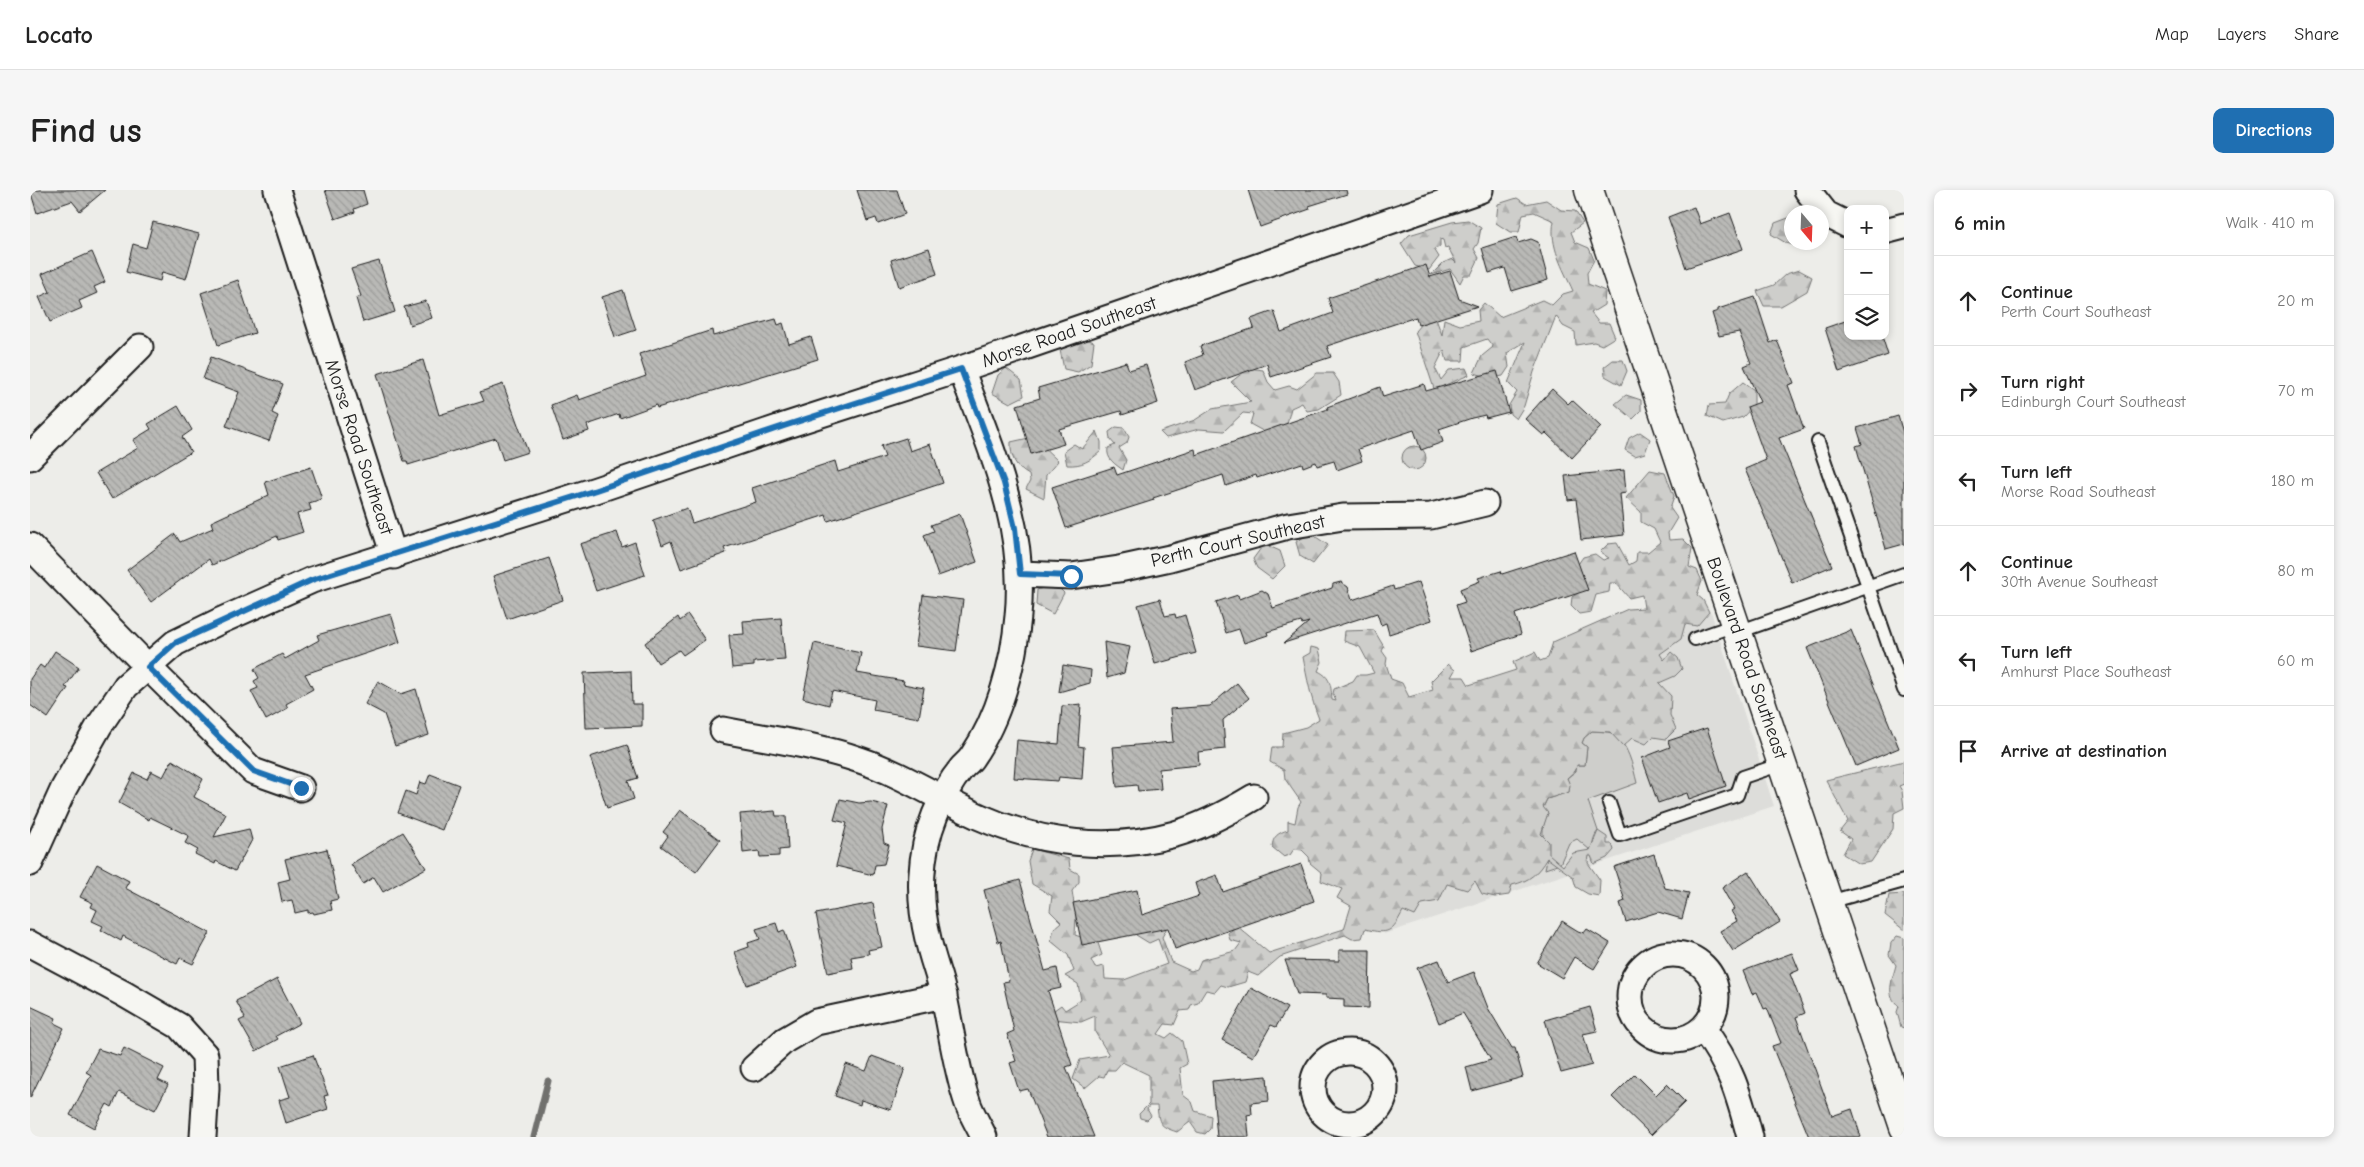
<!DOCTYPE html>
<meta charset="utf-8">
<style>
body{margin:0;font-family:"Comic Neue",sans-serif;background:#f6f6f6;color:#222}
.controls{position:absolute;right:15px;top:15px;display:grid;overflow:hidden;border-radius:10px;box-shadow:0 2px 8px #0003}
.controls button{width:45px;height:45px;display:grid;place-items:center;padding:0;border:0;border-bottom:1px solid #e0e0e0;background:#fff;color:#222;font:25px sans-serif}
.compass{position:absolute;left:1754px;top:15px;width:45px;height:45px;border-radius:50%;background:#fff;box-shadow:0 2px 8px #0003;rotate:161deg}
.stop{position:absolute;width:15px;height:15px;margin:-11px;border:4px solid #1f6fb2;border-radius:50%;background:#fff}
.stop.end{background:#1f6fb2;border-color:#fff;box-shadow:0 1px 5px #0008}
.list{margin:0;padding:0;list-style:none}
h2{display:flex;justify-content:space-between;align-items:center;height:65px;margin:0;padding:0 20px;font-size:21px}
h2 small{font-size:16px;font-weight:400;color:#767676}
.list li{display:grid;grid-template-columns:32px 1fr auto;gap:15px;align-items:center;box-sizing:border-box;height:90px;padding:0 20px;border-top:1px solid #e0e0e0}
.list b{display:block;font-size:19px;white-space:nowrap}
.list p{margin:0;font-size:16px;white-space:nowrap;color:#767676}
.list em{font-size:16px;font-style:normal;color:#767676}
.icon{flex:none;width:28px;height:28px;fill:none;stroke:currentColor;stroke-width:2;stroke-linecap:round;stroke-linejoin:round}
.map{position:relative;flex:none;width:1874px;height:947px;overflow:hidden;border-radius:10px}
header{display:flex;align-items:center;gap:30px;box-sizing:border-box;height:70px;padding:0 25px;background:#fff;border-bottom:1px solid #e0e0e0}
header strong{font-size:24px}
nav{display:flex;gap:28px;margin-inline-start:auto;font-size:18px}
.intro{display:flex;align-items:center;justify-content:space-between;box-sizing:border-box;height:120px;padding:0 30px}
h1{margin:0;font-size:35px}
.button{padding:12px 22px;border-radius:10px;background:#1f6fb2;color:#fff;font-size:18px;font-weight:700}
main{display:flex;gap:30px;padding:0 30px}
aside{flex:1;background:#fff;border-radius:10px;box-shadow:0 2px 8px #0003}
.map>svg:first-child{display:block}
</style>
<header>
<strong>Locato</strong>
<nav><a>Map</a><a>Layers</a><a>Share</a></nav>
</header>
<div class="intro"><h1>Find us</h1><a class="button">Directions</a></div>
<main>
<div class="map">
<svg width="1874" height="947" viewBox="0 0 1874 947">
<defs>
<pattern id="forest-firs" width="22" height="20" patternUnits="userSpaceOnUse" patternTransform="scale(1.25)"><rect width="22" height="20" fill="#cececb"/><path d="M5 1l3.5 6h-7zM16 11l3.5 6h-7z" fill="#b0b0ae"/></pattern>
<pattern id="building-back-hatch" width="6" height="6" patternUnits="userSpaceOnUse" patternTransform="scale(1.25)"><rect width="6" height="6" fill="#b9b9b6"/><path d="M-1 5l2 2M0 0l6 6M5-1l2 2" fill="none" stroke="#9e9e9c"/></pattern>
</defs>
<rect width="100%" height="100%" fill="#edede9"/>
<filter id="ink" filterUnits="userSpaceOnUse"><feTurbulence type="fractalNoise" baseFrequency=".02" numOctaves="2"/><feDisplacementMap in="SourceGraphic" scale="10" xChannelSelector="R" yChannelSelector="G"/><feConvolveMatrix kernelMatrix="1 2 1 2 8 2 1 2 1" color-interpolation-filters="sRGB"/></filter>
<g filter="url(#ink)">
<path fill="#ddddda" d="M1681,422L1744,616L1354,744L1290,550Z"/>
<path fill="#cececb" stroke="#757574" d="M1562,541C1568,542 1576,541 1582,543C1598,552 1603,577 1607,593L1558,611L1568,641C1562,648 1564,654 1560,660L1547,649L1539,653L1530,674L1515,679C1522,653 1505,650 1518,623L1513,618L1517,609L1539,602L1537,588L1546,581L1547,575H1555L1557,557L1552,553L1554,548Z"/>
<path fill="url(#forest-firs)" stroke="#757574" d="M1487,8L1496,14L1516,10L1531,20L1545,21L1553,33L1541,42L1545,52L1559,58L1564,70L1557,83L1558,94L1575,101L1574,115L1561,123L1569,133H1579L1585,147L1572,155L1564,152L1546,155L1545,142L1533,136L1526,126L1504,182L1494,216L1486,229L1480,224L1479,215L1487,202L1478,193L1495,152L1477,163L1479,177L1473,186L1462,188L1444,183L1452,166L1463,157L1457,149L1434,157L1433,171H1417L1414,160L1405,178L1411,190L1419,180L1436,178L1439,185L1413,196L1415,232L1385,141L1391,134L1406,129L1412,145L1414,129L1430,135L1449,131L1448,120L1454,113L1470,127L1512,110L1522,115L1533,104L1543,101C1533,78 1519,56 1524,31L1504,22L1493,24L1489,42H1480L1466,33L1468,14Z
M1761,27L1762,52L1790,53L1779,59L1756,53L1741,44L1745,33Z
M1438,30L1451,38L1448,53L1444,59L1449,68L1441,85H1434L1430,93L1420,79L1401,85L1413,73L1422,69L1426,73L1418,57L1415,58L1413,50L1410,49V57L1404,59L1409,67L1399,80L1385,76L1371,54L1379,45L1422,32Z
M1769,80L1782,87L1777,101L1751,116H1734L1727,101L1744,95L1756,84Z
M1051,147L1064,152L1061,174L1048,182L1034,179L1030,160Z
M1583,170H1593L1597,181L1591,195L1575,186L1574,177Z
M976,178L991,190L994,206L980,213L962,203L968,185Z
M1219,178L1233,180L1238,192L1245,200L1259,196L1267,199L1287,183H1303L1309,192L1311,205L1289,219L1277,221L1272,213L1261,218L1255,241L1240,245L1220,234L1223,224L1213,223L1194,241L1169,239L1136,248L1130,242L1165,230L1182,219L1221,212L1201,192Z
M1713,192L1724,200V215L1713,227L1693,233L1677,226L1679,215L1695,214L1699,204Z
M1596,205L1611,210V221L1603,229L1585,214Z
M1086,237L1094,238L1099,247L1097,253L1089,258L1096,270L1093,280C1085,274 1076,269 1078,258L1085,255L1080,249L1079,242Z
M1067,241L1071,252V261C1060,271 1052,276 1037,275L1034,261L1044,254L1052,259Z
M1610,242L1620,249L1615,263L1605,266L1595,260L1599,248Z
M1003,247L1028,271L1016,285L1014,308L996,299L1000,291L999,285C986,278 980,267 981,252Z
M1372 268a12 12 0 1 1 24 0a12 12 0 1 1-24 0Z
M1620,280L1635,283L1644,306L1640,318L1647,328L1638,343L1639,350L1653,349L1662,358L1659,377L1667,380L1672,391L1667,405L1673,410L1679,422L1667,436L1655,434L1651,449L1630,464L1634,470L1641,462L1648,468L1652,479L1645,486L1629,493L1641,506L1640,525L1646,539L1636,549L1623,547L1616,554L1602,548L1593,556L1580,542L1562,541L1554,548L1552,553L1557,557L1555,575H1547L1546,580L1537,588L1540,595L1539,602L1517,609L1513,617L1518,623L1511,644L1519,652V664L1533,676L1543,663L1560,660L1568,641L1577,647V654H1582L1584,660L1577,668L1564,674L1561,666H1559L1558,673L1570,690L1569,706L1558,704L1546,697L1543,687L1517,668C1508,683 1500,691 1482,695L1479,705L1465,707L1452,704L1445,691L1437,700L1417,694L1409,711L1392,714L1385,726L1373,721C1362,742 1359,745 1335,739L1332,748L1322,749L1315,745L1250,767L1228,786L1218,782L1215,792L1198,797L1191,795L1185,802L1176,800L1168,813L1161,815L1159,820L1150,821L1144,835L1135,834L1128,844L1136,848L1142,843L1152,851L1157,874L1150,878L1153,905L1162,912L1165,921L1181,926L1180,939L1175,944L1167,942L1160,932L1147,942C1129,936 1129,934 1127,916H1119L1117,919L1121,926L1117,930L1110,928L1109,924L1119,914V885L1092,872L1085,880H1077L1074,887L1069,886L1055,898L1043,889L1050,870L1079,865L1065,842V826L1051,832L1013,828L1031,815L1035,820L1051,810L1048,794L1035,786L1044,781L1038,765L1021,751L1024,738L1031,732L1020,721L1022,706L1002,694L998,671L1002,659L1039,669L1040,679L1049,684V692L1042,701L1046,726L1045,745L1068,753L1072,765L1061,770L1065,778L1074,776L1075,789L1094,790L1137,774L1128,749L1119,753L1106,745L1117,727L1132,731L1136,740L1132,747L1141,772L1161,781L1167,779L1171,770L1205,761L1211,753L1200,750L1198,743L1207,736L1239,763L1314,739L1321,716L1307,708L1312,699L1291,691L1292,683L1280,673L1279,667L1272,660L1264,659L1260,665L1254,667L1242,657C1243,646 1248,643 1258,640V631L1265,633L1268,617L1271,612L1255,589L1254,580L1240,572L1242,557H1252L1253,543L1276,537L1289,529C1281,509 1277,488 1273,467L1280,463L1281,457L1289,459L1292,472L1288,481C1301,487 1301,496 1302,510L1306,511L1303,504L1304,499L1323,491L1327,485H1336L1344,483L1330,457L1314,451L1315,441L1344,440L1354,457L1352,461L1357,468L1356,474L1361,489L1372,493L1379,507L1403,500L1401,491L1418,474L1425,480L1421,487H1434L1439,495L1486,480L1483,472L1505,462L1510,471L1518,468L1523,452L1598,419L1614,418L1612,405L1599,408L1586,393H1580L1579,402L1566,405L1561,422L1549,424L1541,416L1542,407L1554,399L1546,377L1553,367L1565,364L1573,370L1579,368L1570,362L1578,354L1587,353L1599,375L1606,371L1607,362H1618L1630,352L1624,339L1611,332V322L1596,308Z
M1280,343L1298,355L1283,374L1270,366L1266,352Z
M1234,354L1250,361L1255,376L1242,389L1227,378L1223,369Z
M1025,394L1034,403L1023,424L1006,415L1007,400Z
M1874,571V594L1869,596L1872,601L1874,618L1864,623L1863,639L1841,672L1829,674L1813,664L1821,649L1810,641L1818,631L1796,590Z
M1874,704V740L1855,725L1859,705Z
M1867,746L1874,748V838L1871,837L1867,822L1869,816C1855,805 1862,791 1866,775L1859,765L1861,753Z"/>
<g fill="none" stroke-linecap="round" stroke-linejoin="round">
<path stroke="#6f6f6d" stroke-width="7" d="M504,947L518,891"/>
</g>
<path fill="url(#building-back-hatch)" stroke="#1c1c1c" d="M0,0H75L50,21L42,11L7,23Z
M295,0H333L337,14L324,19L325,22L305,29Z
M827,0H867L875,24L848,34L846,28L837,31Z
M1218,0H1316L1317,4L1279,16L1280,19L1230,37Z
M1664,17L1670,34L1700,23L1713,59L1656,78L1638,27Z
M123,32L169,44L156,89L132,82L130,91L96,82L103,54L116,58Z
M1486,47L1488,53L1501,49L1508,52L1518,90L1482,101L1475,78L1459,83L1452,58Z
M899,58L907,84L869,97L861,70Z
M62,62L75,92L64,97L67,103L49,111L52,118L20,132L9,107L20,102L12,84Z
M349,71L365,122L333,132L326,108L331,106L321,79Z
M1396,75L1400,87L1420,81L1429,109L1448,116L1388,135L1386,127L1297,156L1301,167L1241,187L1237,174L1165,200L1155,172L1173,165L1170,156L1224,138L1221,129L1244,121L1251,142L1303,123L1298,108Z
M208,90L225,143L188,155L171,103Z
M593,100L606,140L585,147L572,107Z
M1725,107L1740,153L1747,150L1764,193L1758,195L1774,239L1749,248L1802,376L1762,393L1715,279L1736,270L1717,217L1730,212L1714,176L1721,173L1709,142L1689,146L1682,123L1688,121V119Z
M396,111L402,128L380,135L374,117Z
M746,129L748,135L753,133L759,154L781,147L788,169L627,218L626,215L590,228L589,224L557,235L559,241L533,250L521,215L547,205L549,210L616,186L609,164L682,140L683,146Z
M1818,130V146H1852L1858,165L1809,182L1795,138Z
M181,167L253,194L242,223L248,226L239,251L196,236L209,202L173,189Z
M393,170L409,225L454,211L450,202L473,194L498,262L473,270L466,248L378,275L377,271H374L347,184Z
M1096,172L1099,180L1116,175L1128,213L1092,225L1091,221L1029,239L1034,254L1001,264L987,215L1010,208L1008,198Z
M1467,181L1479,222L1456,228L1455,225L1442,228L1409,239L1413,252L1391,260L1384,240L1328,259L1332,271L1307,280L1304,271L1287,276L1286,272L1273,277L1272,273L1227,288L1226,285L1196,296L1193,285L1123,308L1124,310L1036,338L1022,297L1084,277L1087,285L1165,259L1166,265L1298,219L1297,217L1350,197L1353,207L1394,194L1396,201Z
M1522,199L1538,214L1542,210L1571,237L1542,268L1516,243L1513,245L1495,229Z
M148,216L162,240L152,247L161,262L82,309L66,283L108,258L103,250L121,239L118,234Z
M1868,226L1874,246V354L1856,359L1826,256L1832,254L1827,238Z
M876,248L880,261L900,254L913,293L798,331L796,325L694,358L696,363L651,379L641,351L632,355L623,330L657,318L662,333L726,312L722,298L805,271L808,282L855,267L851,256Z
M281,277L292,309L279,313L281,320L267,324L273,342L248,350L247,346L182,375L179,369L121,412L97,380L145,344L150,352L183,338L181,332L239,305L235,292Z
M1594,280L1596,303L1590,304L1594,345L1551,350L1546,309L1538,310L1535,286Z
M930,324L947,372L908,386L894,345L904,341L901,335Z
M587,342L592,357L605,352L615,385L566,401L550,354Z
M1544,361L1558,400L1485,424L1491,444L1441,461L1426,415L1435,412L1430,399L1450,391L1448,388L1471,381L1472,384Z
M519,368L533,410L477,429L463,386Z
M1311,392L1318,397L1322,410L1363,396L1364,400L1389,392L1402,430L1359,444L1356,433L1351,435L1347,423L1254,453L1279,432L1272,434L1271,432L1237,442L1238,445L1214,453L1209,439L1196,443L1186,412L1208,405L1209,409L1232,400L1238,404L1243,418L1302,398L1303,394Z
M893,405L933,410L926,461L886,456Z
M1130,409L1135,426L1145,424L1146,428L1155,425L1166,463L1125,474L1108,415Z
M361,424L370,452L275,484L283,499L256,514L258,518L236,530L221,501L228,498L224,491L229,488L224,479L252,464L255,469L289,450L287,445Z
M658,425L675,450L653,465L649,460L628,473L615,453L648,427L650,431Z
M751,428L755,470L724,472V476L702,478L699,445L714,444L713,431Z
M1821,440L1869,558L1826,576L1777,458Z
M1074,452L1100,457L1094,483L1077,488Z
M784,453L831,463L827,483L874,491L873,494L894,498L889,528L843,520L845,510L802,501L799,515L773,508Z
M25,461L49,477L35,497L38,498L18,528L0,515V489L10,475L14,478Z
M1033,475L1061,480L1060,493L1029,502Z
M601,481L602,514H612V536L556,538L554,483Z
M348,491L371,504L386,499L399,545L365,556L354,524L335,514Z
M1207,493L1219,508L1193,530L1195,559L1168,562L1169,575L1129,579L1131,599L1108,601L1107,595L1087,597L1083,557L1143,552L1140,519L1180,516Z
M1051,514L1048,556L1054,557L1052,589L1029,587L1028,591L984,588L987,550L1029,554L1032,516Z
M1677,538L1696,596L1659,609L1657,603L1628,613L1612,568L1640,557L1638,551Z
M597,555L608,588L598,591L604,609L577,618L560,567Z
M142,570L173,589L164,607L196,624L184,647L219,639L222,650L205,681L186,671L185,674L165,664L168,660L155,653L159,646L120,627L119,630L89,613L104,583L117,589L121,581L133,587Z
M400,584L429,595L412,640L368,623L376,601L386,605L390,592L396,594Z
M810,609L829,613L841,612L858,616L852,639L854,653L859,655L854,674L845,675L843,685L806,676L817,633L804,630Z
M650,620L690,650L666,682L631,656L638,646L633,642Z
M745,621L746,626H756L758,659L749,660V666L730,667L729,661L713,663L710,624Z
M373,642L396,678L353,702L344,687L333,694L321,674Z
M297,659L308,709L300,711L302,720L284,724L283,722L278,723V720L265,723L262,710L252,712L248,692L260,689L255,669Z
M1624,664L1635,698L1659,703L1652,729L1628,722L1596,732L1590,713L1595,711L1584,677Z
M67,674L99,691L95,698L180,743L163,774L150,768L147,774L93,746L91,751L71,740L73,736L62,731L67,720L61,717L63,713L50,707Z
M1271,674L1284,711L1145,759L1138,738L1052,755L1043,713L1107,700L1112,725L1169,706L1165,693L1187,685L1193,702Z
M1718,681L1750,732L1703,761L1690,741L1707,731L1701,721L1704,719L1692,698Z
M990,690L1015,781L1027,778L1031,798L1018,801L1042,875L1036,877L1064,947H1017L998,899L989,901L980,873L986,871L977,844L984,841L973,792L979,791L971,751L968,752L954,700Z
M843,713L852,757L838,760L839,764L821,767L823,778L798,783L786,724Z
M1532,731L1548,741L1554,743L1557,739L1580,753L1564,779L1544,767L1532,788L1507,773Z
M746,733L749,742L754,740L767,777L717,795L705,762L719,757L718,753L730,749L726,739Z
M1309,760H1340L1339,818L1314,817V809L1296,808V805L1267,804L1255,770L1309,771Z
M1762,763L1769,780L1760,784L1775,823L1766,827L1802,926L1822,919L1831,947H1779L1742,856L1751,853L1737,818L1734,819L1727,802L1722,804L1713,781Z
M1409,770L1418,792L1444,782L1458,818L1482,858H1485L1493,887L1442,901L1436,877L1461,870L1433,823L1409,833L1387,778Z
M247,789L270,833L246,846L248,849L226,861L209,831L215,828L206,811Z
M1221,798L1257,818L1246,837L1241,835L1223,867L1192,850Z
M0,816L26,828L24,833L34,838L0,908Z
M1560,817L1567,841L1553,844L1562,875L1531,883L1515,830Z
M94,858L134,878L128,890L138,895L125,920L89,902L82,917L77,914L64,938L40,925L61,885L56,882L68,859L90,866Z
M283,865L298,905L294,906L298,919L256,933L249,910L260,907L250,876Z
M842,866L875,878L861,920L831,910L830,915L805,906L816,874L836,881Z
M1605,884L1626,905L1637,894L1655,912L1621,945L1582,907Z
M1237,886L1239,911L1221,913L1222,924L1217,925L1219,947H1187L1182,891Z"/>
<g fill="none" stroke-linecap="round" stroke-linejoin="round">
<g stroke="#1c1c1c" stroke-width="16">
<path id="lane" d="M1788,252L1874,500
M1708,442L1874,384
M1665,449L1705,435
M1579,613L1590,645L1707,605L1713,587L1752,574
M1799,712L1874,691"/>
</g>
<g stroke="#1c1c1c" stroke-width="29">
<path id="street" d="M247,0L364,366
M1777,0L1796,24L1818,35
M1855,41L1874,36
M931,179C961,259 997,338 988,426C984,473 969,528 942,567C939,572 934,575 931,579C920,592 911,610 905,625C889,664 888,708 898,749C902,769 910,787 914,807C922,843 926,880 938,914C942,925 949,936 954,947
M0,267L110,157
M0,356L118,477L223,581L271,598
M990,384L1041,386L1089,379L1140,368L1258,336L1313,327L1401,326L1455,313
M693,540C739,549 786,555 830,570C872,584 910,609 950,627C1011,654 1080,662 1145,644C1173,636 1199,622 1224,607
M0,673L34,598L69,536L96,496L145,453L190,431L282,390L566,300L754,236L931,179L1450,0
M0,754L94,804L149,836L175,865L176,898L173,947
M1600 807a43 43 0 1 1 86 0a43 43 0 1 1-86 0Z
M1673,839C1700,874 1709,905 1720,947
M1283 898a36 36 0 1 1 72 0a36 36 0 1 1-72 0Z
M724,878L755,850L786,832L914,805"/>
</g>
<g stroke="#1c1c1c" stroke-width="31">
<path id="secondary" d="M1559,0L1874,937"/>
</g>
<use href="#lane" stroke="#f6f6f2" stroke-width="12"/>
<use href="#street" stroke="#f6f6f2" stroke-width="25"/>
<use href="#secondary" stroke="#f6f6f2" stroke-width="28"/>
</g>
</g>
<g fill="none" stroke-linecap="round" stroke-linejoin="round" filter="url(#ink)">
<path stroke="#1f6fb2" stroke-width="6" d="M271,598L223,581L118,477L145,453L282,390L566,300L754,236L931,179L974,293L985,338L990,384L1041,386"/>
</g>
<g text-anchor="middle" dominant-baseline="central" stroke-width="4.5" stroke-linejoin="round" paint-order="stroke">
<g font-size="19" fill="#1c1c1c" stroke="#f6f6f2">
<text transform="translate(1039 142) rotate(-19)">Morse Road Southeast</text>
<text transform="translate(329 257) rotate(72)">Morse Road Southeast</text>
<text transform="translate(1208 351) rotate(-13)">Perth Court Southeast</text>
<text transform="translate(1717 468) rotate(71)">Boulevard Road Southeast</text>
</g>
</g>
</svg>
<div class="controls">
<button>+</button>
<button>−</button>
<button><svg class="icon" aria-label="layers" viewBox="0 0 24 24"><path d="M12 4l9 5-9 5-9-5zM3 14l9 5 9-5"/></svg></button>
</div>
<svg class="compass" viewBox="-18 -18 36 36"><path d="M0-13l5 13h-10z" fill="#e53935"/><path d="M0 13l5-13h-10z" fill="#767676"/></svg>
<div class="stop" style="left:1041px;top:386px"></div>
<div class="stop end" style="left:271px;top:598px"></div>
</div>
<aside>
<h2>6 min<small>Walk · 410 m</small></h2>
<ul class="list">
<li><svg class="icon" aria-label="ahead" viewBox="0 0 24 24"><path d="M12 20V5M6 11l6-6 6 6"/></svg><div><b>Continue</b><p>Perth Court Southeast</p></div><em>20 m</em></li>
<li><svg class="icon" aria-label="right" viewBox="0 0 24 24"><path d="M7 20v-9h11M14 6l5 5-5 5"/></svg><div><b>Turn right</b><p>Edinburgh Court Southeast</p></div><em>70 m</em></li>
<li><svg class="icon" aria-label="left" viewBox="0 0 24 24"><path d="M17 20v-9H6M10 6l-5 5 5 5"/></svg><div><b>Turn left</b><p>Morse Road Southeast</p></div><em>180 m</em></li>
<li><svg class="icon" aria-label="ahead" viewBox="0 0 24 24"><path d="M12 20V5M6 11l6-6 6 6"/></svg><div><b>Continue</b><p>30th Avenue Southeast</p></div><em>80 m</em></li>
<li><svg class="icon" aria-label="left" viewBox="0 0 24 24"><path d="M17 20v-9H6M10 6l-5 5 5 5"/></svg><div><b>Turn left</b><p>Amhurst Place Southeast</p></div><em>60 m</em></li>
<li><svg class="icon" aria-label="arrive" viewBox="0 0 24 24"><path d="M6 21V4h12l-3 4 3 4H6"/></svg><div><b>Arrive at destination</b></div></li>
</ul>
</aside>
</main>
